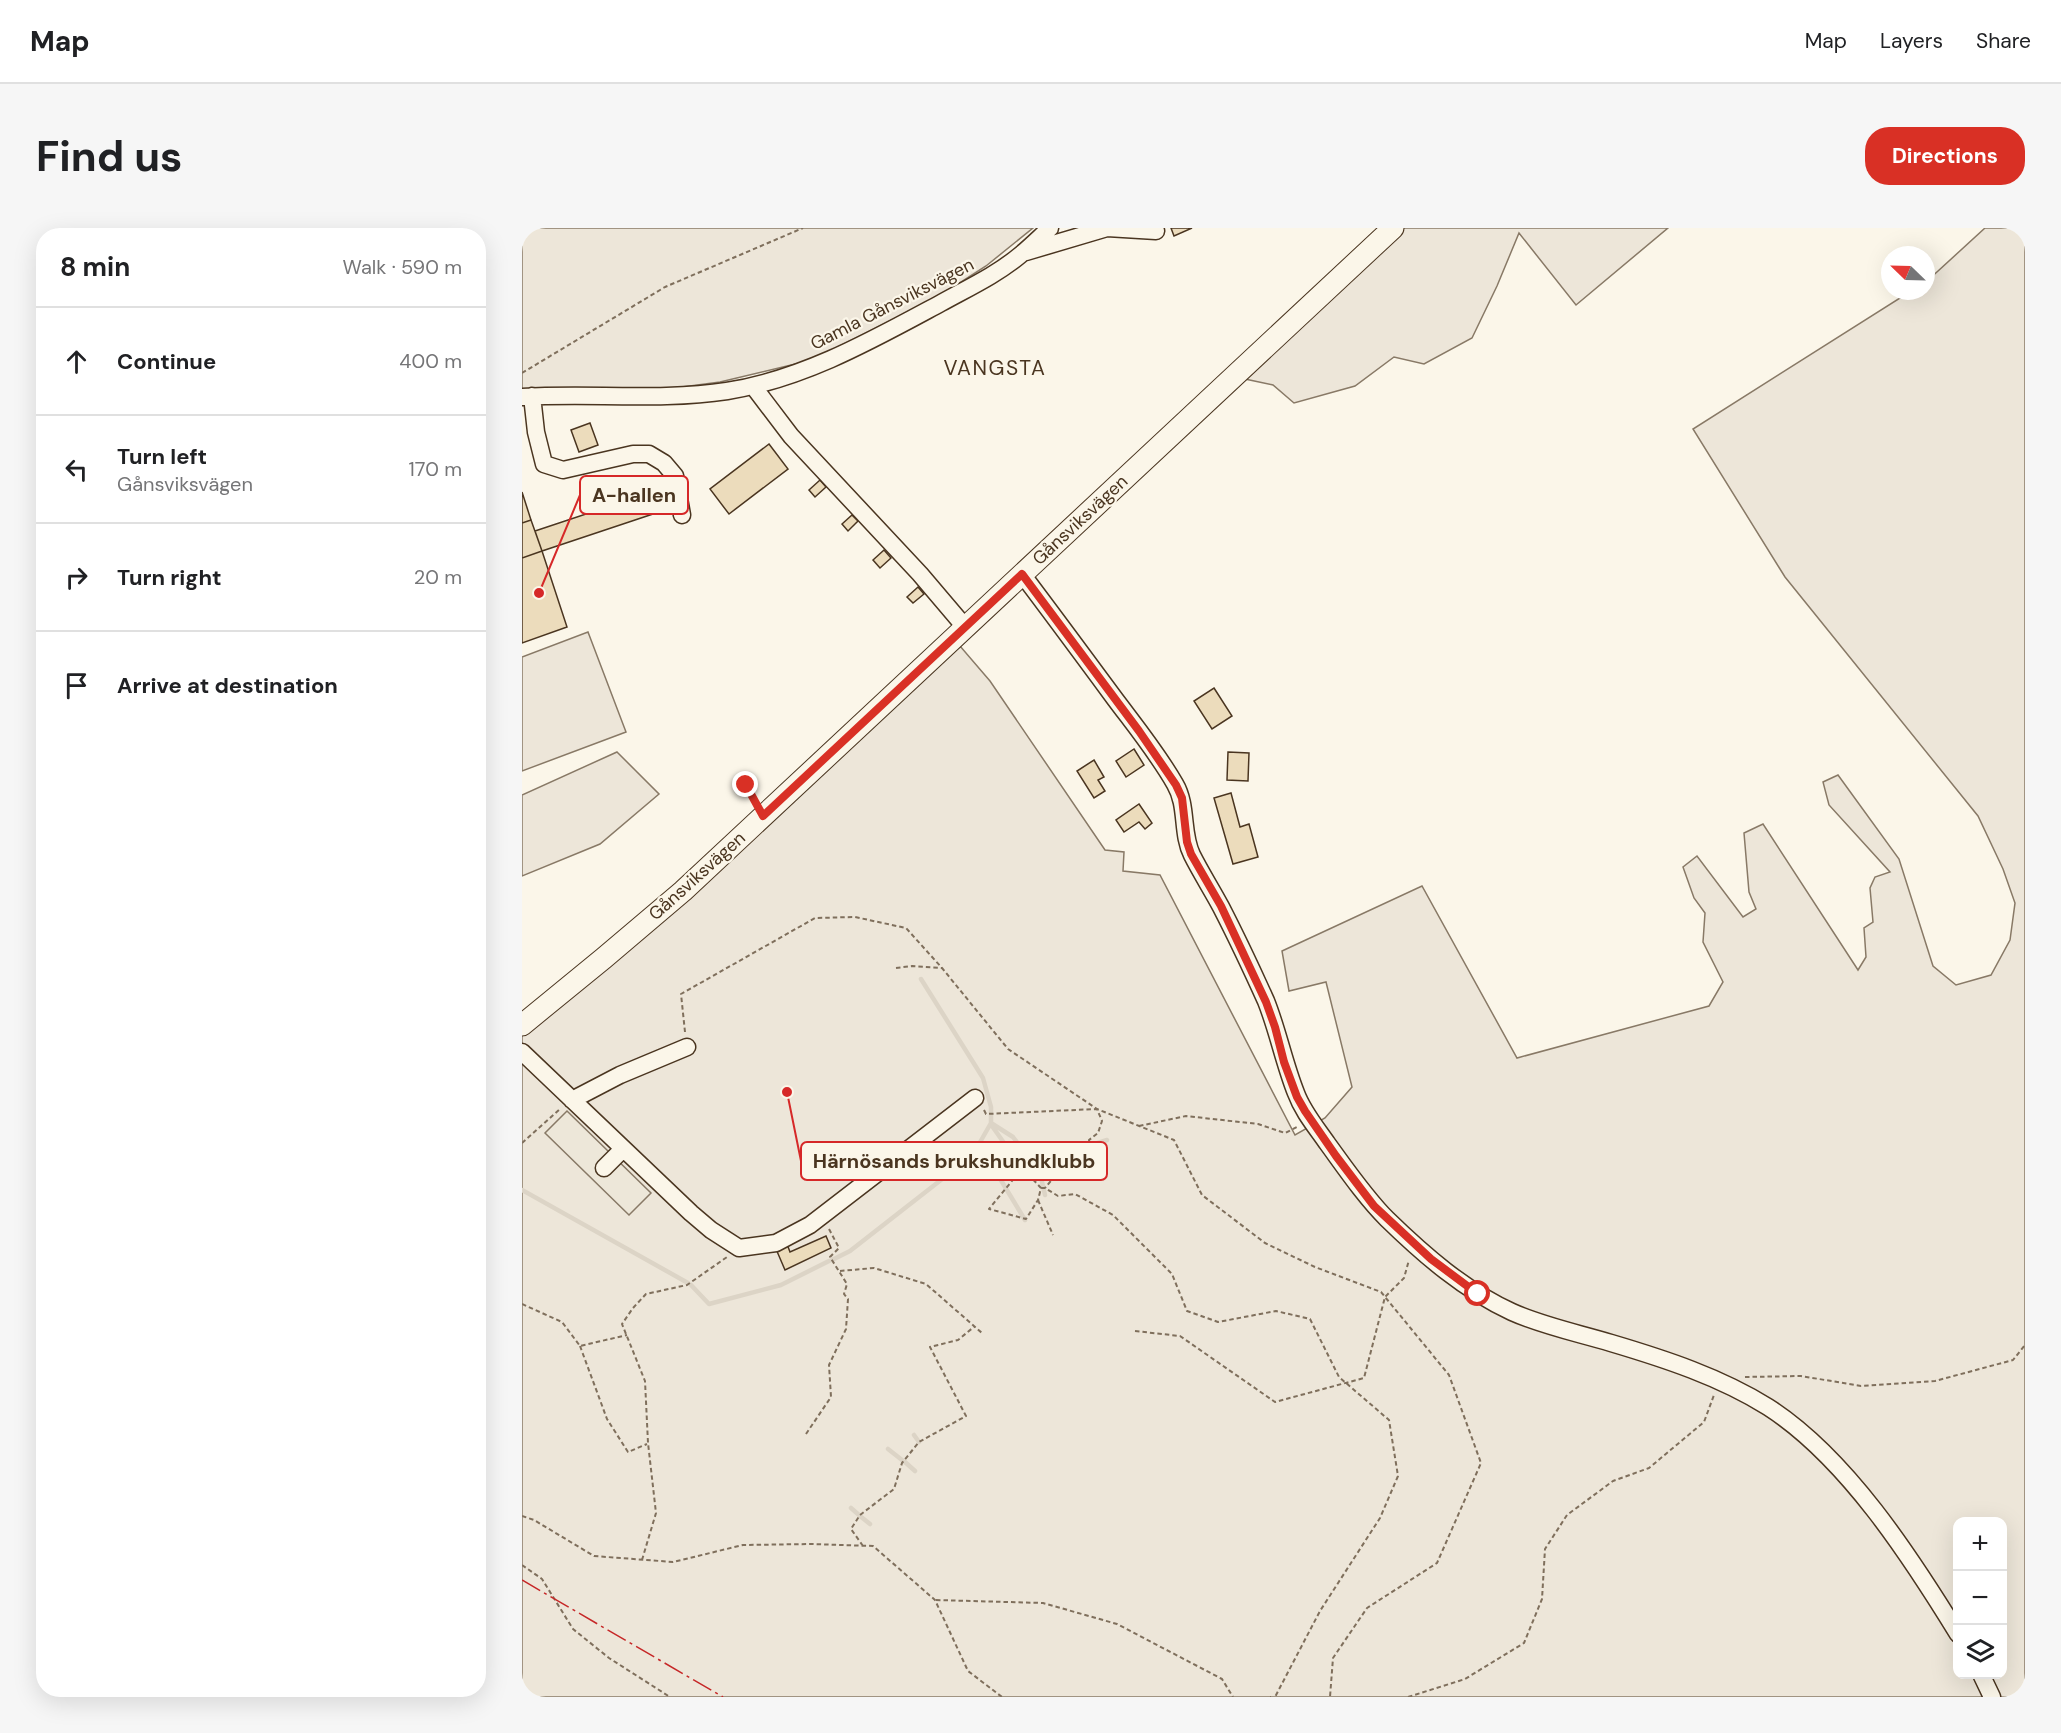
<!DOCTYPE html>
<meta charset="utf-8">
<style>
body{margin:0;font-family:"DM Sans",sans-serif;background:#f6f6f6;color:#202124}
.controls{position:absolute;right:18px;bottom:18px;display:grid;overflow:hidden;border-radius:12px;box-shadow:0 6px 24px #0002}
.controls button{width:54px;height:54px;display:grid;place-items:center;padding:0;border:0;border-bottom:2px solid #e0e0e0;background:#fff;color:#202124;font:30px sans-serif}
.compass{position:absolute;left:1359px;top:18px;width:54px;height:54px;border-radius:50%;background:#fff;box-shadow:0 6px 24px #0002;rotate:293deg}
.stop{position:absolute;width:18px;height:18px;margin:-14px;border:4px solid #d93025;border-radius:50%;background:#fff}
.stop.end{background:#d93025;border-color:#fff;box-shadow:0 2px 6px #0008}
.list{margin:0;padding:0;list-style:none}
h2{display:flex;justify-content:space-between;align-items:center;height:78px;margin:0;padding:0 24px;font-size:26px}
h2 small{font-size:20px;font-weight:400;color:#757577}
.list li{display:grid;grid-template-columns:39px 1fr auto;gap:18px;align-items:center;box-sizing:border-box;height:108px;padding:0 24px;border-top:2px solid #e0e0e0}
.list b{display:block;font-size:22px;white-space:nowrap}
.list p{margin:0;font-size:20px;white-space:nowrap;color:#757577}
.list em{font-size:20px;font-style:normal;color:#757577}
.icon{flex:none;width:33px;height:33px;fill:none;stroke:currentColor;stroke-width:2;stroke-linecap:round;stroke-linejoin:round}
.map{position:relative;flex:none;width:1503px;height:1469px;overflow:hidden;border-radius:24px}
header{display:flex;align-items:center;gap:36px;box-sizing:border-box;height:84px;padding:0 30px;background:#fff;border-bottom:2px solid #e0e0e0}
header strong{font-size:28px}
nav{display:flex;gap:33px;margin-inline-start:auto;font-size:21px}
.intro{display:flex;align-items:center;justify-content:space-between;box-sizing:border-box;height:144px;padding:0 36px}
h1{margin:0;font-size:42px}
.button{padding:15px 27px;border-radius:24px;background:#d93025;color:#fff;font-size:21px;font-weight:700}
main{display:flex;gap:36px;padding:0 36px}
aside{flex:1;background:#fff;border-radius:24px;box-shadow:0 6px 24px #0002}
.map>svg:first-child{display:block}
</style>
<header>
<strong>Map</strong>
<nav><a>Map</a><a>Layers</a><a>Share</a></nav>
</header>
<div class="intro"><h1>Find us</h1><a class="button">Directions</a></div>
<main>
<aside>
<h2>8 min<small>Walk · 590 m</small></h2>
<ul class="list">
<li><svg class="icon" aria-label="ahead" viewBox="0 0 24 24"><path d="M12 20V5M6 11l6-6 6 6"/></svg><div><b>Continue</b></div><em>400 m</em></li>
<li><svg class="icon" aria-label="left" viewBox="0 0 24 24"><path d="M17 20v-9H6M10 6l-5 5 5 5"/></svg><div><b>Turn left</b><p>Gånsviksvägen</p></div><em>170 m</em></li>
<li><svg class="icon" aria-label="right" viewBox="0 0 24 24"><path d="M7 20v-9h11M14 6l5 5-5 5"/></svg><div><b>Turn right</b></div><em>20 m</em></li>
<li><svg class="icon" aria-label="arrive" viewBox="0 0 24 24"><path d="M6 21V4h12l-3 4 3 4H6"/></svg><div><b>Arrive at destination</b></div></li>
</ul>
</aside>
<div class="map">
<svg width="1503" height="1469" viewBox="0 0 1503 1469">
<rect width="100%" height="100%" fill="#fbf6e9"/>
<path fill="#ede6d9" stroke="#887966" stroke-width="1.5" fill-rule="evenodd" d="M0,0H511L464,38L433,58L400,77L290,132L198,154L145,161H0Z
M879,0H1146L1054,77L997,5L975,58L950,110L902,136L872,129L833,158L772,175L751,157L723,151Z
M1463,0H1503V1469H0V807L438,418L468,453L583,622L602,624L601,643L638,647L773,907L803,890L830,859L804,754L767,763L760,723L900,658L995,830L1187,778L1201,754L1181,714L1183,685L1172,670L1161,639L1175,628L1221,689L1234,681L1227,664L1222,605L1241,596L1336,742L1344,729L1342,700L1351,694L1348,660L1353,649L1368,644L1307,577L1301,554L1316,547L1377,631L1411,738L1434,757L1469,747L1488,712L1493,675L1481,641L1456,588L1263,349L1171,201L1389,63H1404V54ZM1436,1294H1480V1446H1436Z
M66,404L104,504L0,543V429Z
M95,524L137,566L78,616L0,648V567Z"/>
<path fill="#ede7d9" stroke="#887966" stroke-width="1.5" d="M45,883L129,965L107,987L23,905Z"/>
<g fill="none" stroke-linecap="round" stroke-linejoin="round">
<path stroke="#dcd4c6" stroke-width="4.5" d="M469,895L491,909L518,945L523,967
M470,898L507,950
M457,916L503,992
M511,936L585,912
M0,962L166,1055
M310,1032L328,1023L433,941L457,916L469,895V879L461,850L399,751
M169,1057L187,1076L259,1057L307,1033
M392,1207L397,1214
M366,1221L380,1232
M383,1234L393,1243
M329,1280L337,1287
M338,1288L348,1296"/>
</g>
<path fill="#ecdcbc" stroke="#4a3520" stroke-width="1.5" d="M649,0H670L652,8Z
M68,195L76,217L57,224L49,202Z
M247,216L266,241L207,286L188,261Z
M298,252L304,259L293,269L287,262Z
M139,261L146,281L20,323L13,303Z
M0,264L9,292L0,295Z
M330,287L336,293L326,303L320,296Z
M9,292L20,323L0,330V295Z
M362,322L369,330L358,340L351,332Z
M20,323L45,399L0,415V330Z
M396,359L402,366L391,375L385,369Z
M692,460L710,488L690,501L672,473Z
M612,521L622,537L604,549L594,533Z
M706,524L727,525L726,553L705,552Z
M572,532L582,549L576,552L583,563L572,570L555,543Z
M709,565L718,599L727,596L736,629L711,636L692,570Z
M617,576L630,595L623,601L617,594L602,604L594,592Z
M304,1008L309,1020L263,1042L254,1021L265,1016L268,1024Z"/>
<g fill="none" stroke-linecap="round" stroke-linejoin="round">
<g stroke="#4a3520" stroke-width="19">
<path id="minor" d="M504,24L585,0L634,3
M231,158L269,208L398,346L443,399
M10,168L14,204L22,236L41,242L111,226H127L142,235L153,248L160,287
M0,169C67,165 140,173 205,163C282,151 352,111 419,75C446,60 474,47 497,28C508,19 518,9 528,0
M500,346C531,387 562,429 593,471C614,499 636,526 653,556C666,578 659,605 670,627C679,645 690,662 699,679C715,710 730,742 744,773C756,803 762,835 774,865C781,884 794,899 805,915C824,941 843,969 865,991C902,1027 942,1062 990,1084C1021,1098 1056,1105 1089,1115C1143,1131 1198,1149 1246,1179C1324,1229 1388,1328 1436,1406
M0,824L169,985L189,1002L217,1020L254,1015L288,997L453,870
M50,872L98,847L165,819
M82,940L101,921
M1459,1446L1470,1469"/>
</g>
<g stroke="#4a3520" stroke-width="23">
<path id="major" d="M0,797L82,730L161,663L871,0"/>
</g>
<path stroke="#7f6f5c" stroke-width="2" stroke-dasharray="4.5 3" stroke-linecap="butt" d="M0,145L143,59L281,0
M221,553L233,572
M374,740L390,738L420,740
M163,804L159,766L293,690L333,689L384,700L420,740L486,821L575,881L652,912L680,967L743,1015L793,1039L859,1064L927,1147L959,1235L915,1335L845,1380L811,1430L808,1469
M462,882L464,886L575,881L580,893L576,905L567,912L568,917L554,921L534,915L532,949L523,960
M617,898L664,888L736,896L763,905L775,899
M0,915L38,881
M506,946L519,960L516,972L504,991L467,981L494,948Z
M519,960H523L536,968L553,966L591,987L650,1046L665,1083L696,1094L754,1083L788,1091L817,1149L867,1192L876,1248L858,1290L798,1383L753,1469
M516,972L531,1007
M318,1043L352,1040L404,1056L460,1105
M0,1076L40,1094L58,1118L105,1107
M613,1103L658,1108L753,1174L842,1150L863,1069L882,1050L887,1032
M58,1118L85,1191L106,1224L125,1216
M1223,1149L1279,1148L1339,1158L1413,1153L1491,1132L1503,1117
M284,1206L309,1169L307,1137L324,1101L326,1071L322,1066L325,1056L308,1029L317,1020L307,1001
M0,1288L12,1292L72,1328L151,1334L221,1317L290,1316L351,1318L413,1372L446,1443L480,1469
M341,1318L329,1301L338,1287L372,1261L380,1235L397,1214L444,1188L408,1119L436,1112L453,1098
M120,1332L134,1285L126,1215L123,1153L100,1096L111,1080L124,1066L165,1057L205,1029
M0,1337L20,1351L51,1401L87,1430L148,1469
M414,1372L521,1375L595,1396L700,1451L711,1469
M748,1469H749
M886,1469L943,1451L1002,1415L1020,1371L1023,1321L1045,1287L1091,1253L1127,1240L1182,1194L1192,1167"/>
<use href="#minor" stroke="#fbf6e9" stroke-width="16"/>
<use href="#major" stroke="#fbf6e9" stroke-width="21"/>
<path stroke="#c62828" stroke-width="1.5" stroke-dasharray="21 4.5 3 4.5" stroke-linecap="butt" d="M0,1352L201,1469"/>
</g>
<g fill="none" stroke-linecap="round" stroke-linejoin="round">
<path stroke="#d93025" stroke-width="8" d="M224,557L241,588L500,346L617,503L654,557L660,570L665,614L669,626L699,678L744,774L753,799L762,834L775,869L783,883L814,928L852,978L909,1031L956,1066"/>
</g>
<g text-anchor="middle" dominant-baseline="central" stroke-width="4.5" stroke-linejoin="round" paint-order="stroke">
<g font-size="18" fill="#4a3520" stroke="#fbf6e9">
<text transform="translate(370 76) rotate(-27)">Gamla Gånsviksvägen</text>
<text transform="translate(558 292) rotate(-43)">Gånsviksvägen</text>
<text transform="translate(175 648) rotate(-42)">Gånsviksvägen</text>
</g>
<g font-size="21" letter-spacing="1.5" fill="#4a3520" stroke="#fbf6e9">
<text x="473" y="140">VANGSTA</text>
</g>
</g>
<path fill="none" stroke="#d62828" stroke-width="2" d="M17 365L58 267M265 864L279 933"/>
<g fill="#d62828" stroke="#fbf6e9" stroke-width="2">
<circle cx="17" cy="365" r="6"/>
<circle cx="265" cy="864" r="6"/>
</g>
<g fill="#fbf6e9" stroke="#d62828" stroke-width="2">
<rect x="58" y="248" width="108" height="38" rx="6"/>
<rect x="279" y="914" width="306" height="38" rx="6"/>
</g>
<g font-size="20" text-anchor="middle" font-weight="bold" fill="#4a3520">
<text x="112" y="274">A-hallen</text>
<text x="432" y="940">Härnösands brukshundklubb</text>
</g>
</svg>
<div class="controls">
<button>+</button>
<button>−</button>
<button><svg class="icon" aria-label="layers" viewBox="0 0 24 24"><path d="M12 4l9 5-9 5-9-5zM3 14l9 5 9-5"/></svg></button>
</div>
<svg class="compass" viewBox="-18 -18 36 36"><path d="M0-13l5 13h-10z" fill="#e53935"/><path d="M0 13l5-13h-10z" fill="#757577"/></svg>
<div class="stop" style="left:956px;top:1066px"></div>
<div class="stop end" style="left:224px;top:557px"></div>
</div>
</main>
